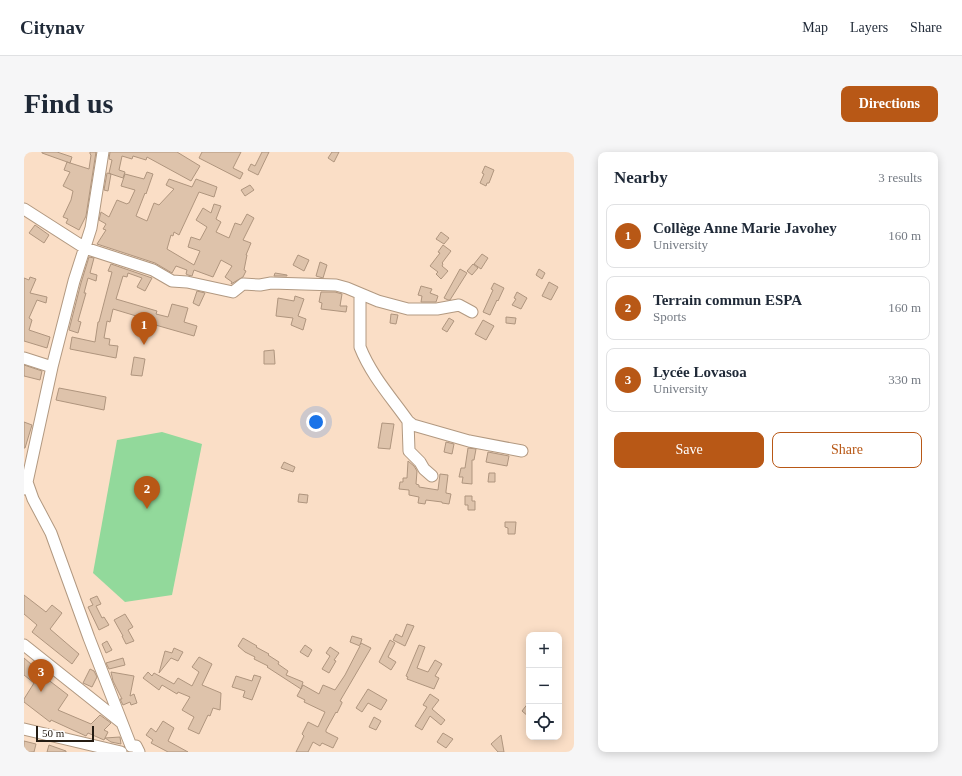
<!DOCTYPE html>
<meta charset="utf-8">
<style>
body{margin:0;font-family:"Times New Roman",serif;background:#f6f6f7;color:#1f2937}
.controls{position:absolute;right:12px;bottom:12px;display:grid;overflow:hidden;border-radius:8px;box-shadow:0 2px 10px #0003}
.controls button{width:36px;height:36px;display:grid;place-items:center;padding:0;border:0;border-bottom:1px solid #e0e1e3;background:#fff;color:#1f2937;font:20px sans-serif}
.scale{position:absolute;left:12px;bottom:10px;width:58px;box-sizing:border-box;padding-left:4px;border:2px solid #251c13;border-top:0;font-size:11px;line-height:14px;white-space:nowrap;color:#251c13;-webkit-text-stroke:3px #fff;paint-order:stroke}
.you{position:absolute;left:292px;top:270px;width:14px;height:14px;margin:-10px;border:3px solid #fff;border-radius:50%;background:#1a73e8;box-shadow:0 0 0 6px #1a73e833}
.badge{display:grid;place-items:center;width:26px;height:26px;border-radius:50%;background:#b85816;color:#fff;font-size:13px;font-weight:700}
.pin{position:absolute;translate:-50% -33px;filter:drop-shadow(0 1px 2px #0008)}
.pin::after{content:'';position:absolute;top:21px;width:14px;height:12px;background:inherit;clip-path:polygon(0 0,100% 0,50% 100%)}
.list{margin:0;padding:0;list-style:none}
h2{display:flex;justify-content:space-between;align-items:center;height:52px;margin:0;padding:0 16px;font-size:17px}
h2 small{font-size:13px;font-weight:400;color:#747a83}
.list li{display:grid;grid-template-columns:26px 1fr auto;gap:12px;align-items:center;box-sizing:border-box;height:64px;margin:0 8px 8px;padding:0 8px;border:1px solid #e0e1e3;border-radius:8px}
.list b{display:block;font-size:15px;white-space:nowrap}
.list p{margin:0;font-size:13px;white-space:nowrap;color:#747a83}
.list em{font-size:13px;font-style:normal;color:#747a83}
.actions{display:flex;gap:8px;padding:12px 16px}
.actions a{flex:1;padding:9px 0;border:1px solid #b85816;border-radius:8px;text-align:center;font-size:14px;color:#b85816}
.actions .main{background:#b85816;color:#fff}
.icon{flex:none;width:22px;height:22px;fill:none;stroke:currentColor;stroke-width:2;stroke-linecap:round;stroke-linejoin:round}
.map{position:relative;flex:none;width:550px;height:600px;overflow:hidden;border-radius:8px}
header{display:flex;align-items:center;gap:24px;box-sizing:border-box;height:56px;padding:0 20px;background:#fff;border-bottom:1px solid #e0e1e3}
header strong{font-size:19px}
nav{display:flex;gap:22px;margin-inline-start:auto;font-size:14px}
.intro{display:flex;align-items:center;justify-content:space-between;box-sizing:border-box;height:96px;padding:0 24px}
h1{margin:0;font-size:28px}
.button{padding:10px 18px;border-radius:8px;background:#b85816;color:#fff;font-size:14px;font-weight:700}
main{display:flex;gap:24px;padding:0 24px}
aside{flex:1;background:#fff;border-radius:8px;box-shadow:0 2px 10px #0003}
.map>svg:first-child{display:block}
</style>
<header>
<strong>Citynav</strong>
<nav><a>Map</a><a>Layers</a><a>Share</a></nav>
</header>
<div class="intro"><h1>Find us</h1><a class="button">Directions</a></div>
<main>
<div class="map">
<svg width="550" height="600" viewBox="0 0 550 600">
<rect width="100%" height="100%" fill="#fadec6"/>
<path fill="#92d99b" d="M138,280L178,292L148,443L101,450L69,421L93,288Z"/>
<path fill="#dec3ab" stroke="#af957e" d="M18,0H33L48,5L46,11L18,1Z
M66,0H72L62,64L55,78L42,71L44,67L39,65L47,48L49,39L39,34L46,20L40,18L43,10L65,17L67,3L66,2Z
M86,0H153L176,14L167,29L123,5L122,8L109,4L108,7L98,4L95,18L101,20L99,26L87,22L84,39L80,38L83,21L87,22L85,21L88,8L85,7Z
M178,0H217L209,16L219,21L216,27L175,6Z
M238,0H245L234,23L224,18L227,12L231,14Z
M308,0H315L310,10L304,6Z
M461,14L470,18L465,31H463L462,34L456,31L460,22L458,21Z
M123,20L129,22L122,42L121,41L112,64L123,69L130,51L135,53L150,37L142,33L145,27L168,35L172,27L193,35L190,45L175,40L155,83L150,80L149,84L147,83L143,97L170,113L176,99L164,95L167,85L176,88L183,75L172,68L179,56L187,61L190,52L197,54L192,67L197,70L192,80L205,86L211,71L217,73L223,62L230,66L219,88L227,91L222,103H223L220,118L222,119L219,125L207,132L208,130L201,125L208,114L197,108L189,125L170,118L168,124L164,123L162,122L163,118L152,114L148,121L131,111L73,92L82,78L79,77L82,72L75,68L77,60L85,65L93,48L103,52L104,51H105L111,38L97,34L101,22L120,27Z
M226,33L230,38L221,44L217,38Z
M11,73L25,83L20,91L5,81Z
M417,80L425,86L420,92L412,87Z
M419,93L427,99L418,111L419,112L418,114L424,119L417,127L412,122L414,120L406,114L416,101L414,100Z
M458,102L464,106L457,117L450,112Z
M274,103L285,108L280,119L269,113Z
M65,105L70,106L66,121L73,123L72,129L64,126L60,141H62L54,169L57,170L54,181L45,178L57,131Z
M296,110L303,113L299,126L292,124Z
M87,112L128,126L121,139L113,135L118,126L104,121L103,125L99,124L92,147L133,159L132,162L144,165L148,152L164,156L160,170L173,174L170,184L128,172L129,169L89,157L86,170L83,169L80,186L86,187L85,193L94,194L92,206L46,197L48,185L71,190L74,170H75L88,120L84,119Z
M449,112L454,116L448,123L443,119Z
M436,117L443,121L426,148H424L420,146Z
M515,117L521,121L518,127L512,123Z
M251,121L263,123V124H250Z
M6,125L12,127L6,141L23,145L22,151L13,148L5,166L8,168L5,178L26,185L23,196L0,189V126L5,128Z
M525,130L534,135L527,148L518,144Z
M470,131L480,136L474,149L473,148L466,163L459,160L469,138L467,137Z
M397,134L408,137L406,141L414,144L412,150H397L398,144L394,143Z
M173,139L181,141L175,154L169,151Z
M297,140H311L318,142L316,154H323L322,160L297,157L298,151L295,150Z
M493,140L503,146L497,157L488,153L492,147L490,146Z
M271,144L280,147L274,164L282,167L279,178L267,173L269,166L252,164L254,146L270,149Z
M367,162L374,163L372,172L366,171Z
M482,165L492,166L491,172L482,171Z
M425,166L430,169L423,180L418,177Z
M459,168L470,174L462,188L451,182Z
M250,198L251,212H240V199Z
M110,205L121,207L118,224L107,223Z
M0,213L18,219L16,228L0,224Z
M35,236L82,245L80,258L32,248Z
M0,270L8,273L1,296H0Z
M358,271L370,272L366,297L354,296Z
M422,290L430,292L428,302L420,300Z
M444,296L452,297L450,308H448V332L438,331L439,325H435L437,316H441Z
M464,300L485,304L483,314L462,310Z
M384,309L390,314L393,319L392,332L395,333V335L414,338L416,322L424,323L422,339V341L427,342L425,352L418,351V350L402,348L401,352L394,351L395,345L385,343V338L375,337L376,330H379V326H383Z
M260,310L271,315L269,320L257,316Z
M465,321H471V330H464Z
M275,342L284,343L283,351L274,350Z
M441,344H448V349H451V358H444V353H441Z
M481,370H492L491,382H484V376L481,375Z
M0,443L22,460L28,453L38,461L26,477L55,502L48,512L8,480L13,473L0,462Z
M73,444L77,452L72,454L78,466L80,465L85,473L75,478L64,455L69,453L66,447Z
M101,462L109,475L104,478L110,489L102,492L98,484H99L90,468Z
M383,472L390,474L381,494L369,488L372,482L378,485Z
M328,484L338,487L336,493L337,491L347,496L316,549L318,550V551L313,561L312,560L302,578V580L314,586L309,596L298,591L296,594L289,590L284,600H272L280,584L278,582L284,570L294,575L301,560L280,550L281,548L273,544L279,533L295,542L299,533L311,538L321,523L336,494L326,490Z
M219,486L233,494L232,495L245,502L244,503L255,510L254,512L264,519L262,523L279,530L277,537L243,515L244,514L230,507L231,505L221,500L214,494Z
M366,488L371,491L364,505L372,510L367,518L355,510Z
M83,489L88,498L82,501L78,492Z
M281,493L288,498L284,505L276,500Z
M395,493L401,495L393,516L404,520L411,508L418,512L411,524L415,526L410,537L383,527L384,525L382,524Z
M306,495L315,501L310,508L312,509L305,521L298,517L306,504L302,501Z
M150,496L159,500L154,509L147,506L135,521L141,499L148,501Z
M175,505L188,512L178,533L197,541L196,558L189,556L186,564L184,563L175,582L164,577L170,565L158,558L166,545L154,540L153,542L138,533L135,538L119,526L124,520L128,524L130,521L150,532L154,526L168,534L175,520L168,515Z
M0,506L15,519L14,520L44,543L34,558L67,572L76,563L87,571L80,578L84,580L81,586L96,585L97,592L87,590L81,586L80,588L64,581L62,584L27,568L26,570L0,550V547L10,531L0,523Z
M99,506L101,513L85,517L82,511Z
M66,517L70,519L73,525L68,535L59,531Z
M87,520L110,524L106,544L110,542L113,551L107,553L106,550L99,553L96,547H98L89,529Z
M230,523L237,525L228,548L219,545L221,539L208,535L212,524L228,529Z
M344,537L363,548L357,558L344,551L338,560L332,556Z
M406,542L415,548L408,557L421,568L417,573L406,564L398,578L391,574L403,555L399,553Z
M505,550V565L498,559Z
M350,565L357,569L352,578L345,575Z
M139,569L150,576L144,589L164,600H144L127,591L129,588L122,583L127,576L132,580Z
M419,581L429,587L422,596L413,590Z
M477,583L480,600H474L467,592Z
M0,589L12,592L10,600H0Z
M25,593L42,599V600H23Z"/>
<g fill="none" stroke-linecap="round" stroke-linejoin="round">
<g stroke="#b29981" stroke-width="13">
<path id="minor" d="M0,57L61,96L129,118L148,129L163,130L209,140L219,132L236,133L247,131L312,133L323,136L354,149L384,157H413L435,153L448,160
M336,142V195C347,223 367,245 384,269L389,273L445,289L498,299
M0,206L28,215
M384,269L385,299L396,310L400,317L408,324
M3,330L9,347L27,381L65,486L107,594
M0,337L3,330L28,215L50,129L67,76L79,0
M0,493L98,571
M0,577L97,600
M107,594H112L115,600"/>
</g>
<use href="#minor" stroke="#fff" stroke-width="11"/>
</g>
</svg>
<div class="controls">
<button>+</button>
<button>−</button>
<button><svg class="icon" aria-label="locate" viewBox="0 0 24 24"><circle cx="12" cy="12" r="6"/><path d="M12 2v4M12 18v4M2 12h4M18 12h4"/></svg></button>
</div>
<div class="scale">50 m</div>
<div class="you"></div>
<div class="pin badge" style="left:120px;top:193px">1</div>
<div class="pin badge" style="left:123px;top:357px">2</div>
<div class="pin badge" style="left:17px;top:540px">3</div>
</div>
<aside>
<h2>Nearby<small>3 results</small></h2>
<ul class="list">
<li><span class="badge">1</span><div><b>Collège Anne Marie Javohey</b><p>University</p></div><em>160 m</em></li>
<li><span class="badge">2</span><div><b>Terrain commun ESPA</b><p>Sports</p></div><em>160 m</em></li>
<li><span class="badge">3</span><div><b>Lycée Lovasoa</b><p>University</p></div><em>330 m</em></li>
</ul>
<div class="actions"><a class="main">Save</a><a>Share</a></div>
</aside>
</main>
